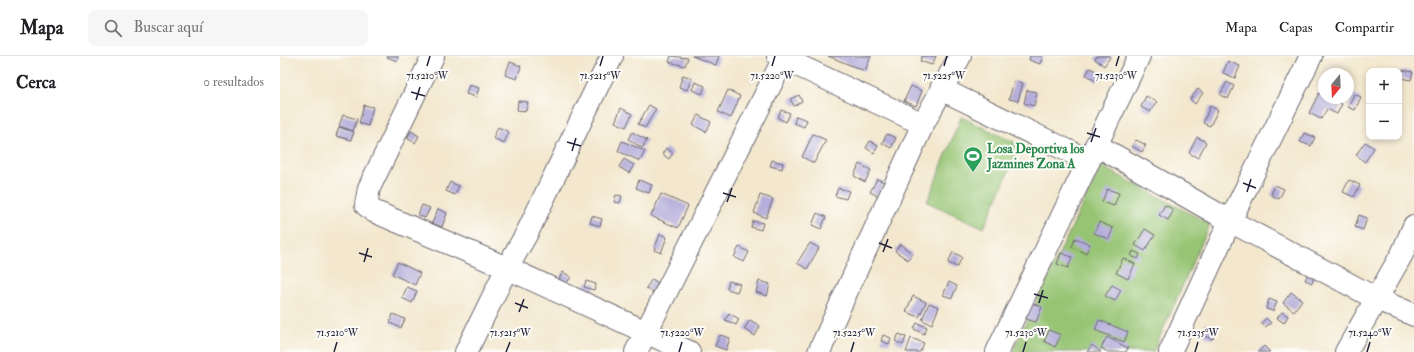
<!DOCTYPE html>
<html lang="es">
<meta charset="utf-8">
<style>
body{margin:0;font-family:"IM FELL Double Pica",serif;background:#f6f6f6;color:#202124}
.controls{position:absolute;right:12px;top:12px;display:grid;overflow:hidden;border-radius:8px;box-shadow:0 2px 6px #0003}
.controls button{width:36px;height:36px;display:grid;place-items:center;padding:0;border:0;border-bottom:1px solid #e0e0e0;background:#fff;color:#202124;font:20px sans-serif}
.compass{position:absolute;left:1038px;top:12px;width:36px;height:36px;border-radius:50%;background:#fff;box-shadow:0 2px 6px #0003;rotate:198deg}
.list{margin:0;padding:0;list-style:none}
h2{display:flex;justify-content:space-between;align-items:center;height:52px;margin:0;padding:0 16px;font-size:17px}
h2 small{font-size:13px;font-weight:400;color:#757577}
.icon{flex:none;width:22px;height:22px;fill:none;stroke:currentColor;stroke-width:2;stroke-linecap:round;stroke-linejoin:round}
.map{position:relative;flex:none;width:1134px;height:296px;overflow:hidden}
header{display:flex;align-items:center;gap:24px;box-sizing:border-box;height:56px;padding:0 20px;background:#fff;border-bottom:1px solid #e0e0e0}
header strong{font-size:19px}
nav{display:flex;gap:22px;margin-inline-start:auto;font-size:14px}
.search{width:280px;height:36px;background:#f6f6f6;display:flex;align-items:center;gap:10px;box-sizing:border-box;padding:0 14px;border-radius:8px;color:#757577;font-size:15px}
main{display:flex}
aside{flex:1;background:#fff}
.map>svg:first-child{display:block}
</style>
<header>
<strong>Mapa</strong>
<div class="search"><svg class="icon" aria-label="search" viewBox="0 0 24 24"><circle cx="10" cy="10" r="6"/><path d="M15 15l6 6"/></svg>Buscar aquí</div>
<nav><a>Mapa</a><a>Capas</a><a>Compartir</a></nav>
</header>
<main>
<aside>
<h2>Cerca<small>0 resultados</small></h2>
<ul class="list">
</ul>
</aside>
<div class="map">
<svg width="1134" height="296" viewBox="0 0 1134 296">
<rect width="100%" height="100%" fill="#fdfcf7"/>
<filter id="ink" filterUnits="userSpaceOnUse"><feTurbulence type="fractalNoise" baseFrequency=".025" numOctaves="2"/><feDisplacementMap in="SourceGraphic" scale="8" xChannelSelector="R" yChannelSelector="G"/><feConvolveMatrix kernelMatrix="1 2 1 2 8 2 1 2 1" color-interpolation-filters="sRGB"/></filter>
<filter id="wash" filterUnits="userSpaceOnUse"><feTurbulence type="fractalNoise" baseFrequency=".012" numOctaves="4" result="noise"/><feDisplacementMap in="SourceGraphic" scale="16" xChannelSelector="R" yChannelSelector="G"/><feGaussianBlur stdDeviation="0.9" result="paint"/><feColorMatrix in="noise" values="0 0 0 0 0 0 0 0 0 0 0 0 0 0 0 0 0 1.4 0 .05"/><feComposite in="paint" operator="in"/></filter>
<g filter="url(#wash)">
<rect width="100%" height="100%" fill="#f3e7cd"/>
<path fill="#96c473" stroke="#5c7357" d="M681,61L740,89L704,172L647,146Z
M821,110L930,168L873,296H732Z"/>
<g id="blocks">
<path fill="#b5aedb" d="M107,0H118L117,5L107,1Z
M391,0L408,2L405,10L389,6Z
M412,0H439L436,9Z
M548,0H591L585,15Z
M642,0H656L652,9L640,5Z
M750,0H763L760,8L749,4Z
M817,0H831L824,10L815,3Z
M948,5L960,10L955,22L943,17Z
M230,6L241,10L237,23L225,19Z
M810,12L822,18L817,26L806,19Z
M1122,14L1133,16L1131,24L1120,22Z
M403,19L412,22L407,34L399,31Z
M734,25L743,27L738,45L729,43Z
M415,26L425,30L422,38L412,34Z
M947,26L954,30L948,43L940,39Z
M189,29L199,32L196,41L186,38Z
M631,30L642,35L636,50L624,45Z
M918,33L923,37L915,48L910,43Z
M448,34L460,40L451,62L438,56Z
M747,34L757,36L754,50L744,47Z
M1039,37L1044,39V42H1050L1062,48L1057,58L1047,53L1041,63L1029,57Z
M1074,38L1081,41L1075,54L1068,51Z
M519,39L522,45L514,50L510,43Z
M866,40L877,46L870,56L861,51Z
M238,45L248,46L246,55L237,54Z
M84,49L93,51L88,70L79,67Z
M369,49L376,53L365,72L358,68Z
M930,50L938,54L930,70L923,67Z
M341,52L352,58L346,71L335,66Z
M501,54L510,57L506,66L498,62Z
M63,59L77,63L73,75L59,70Z
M418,59L431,66L426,76L413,69Z
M516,60L527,64L524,71L514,67Z
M59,71L74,76L71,84L56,80Z
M218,71L229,76L224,87L213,82Z
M131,75L139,80L135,87L127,82Z
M352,76L367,84L362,92L348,83Z
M1024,77L1035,81L1031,90L1020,86Z
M533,78L546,84L534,107L522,101Z
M607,78L616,82L611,92L602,87Z
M917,81L926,86L918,102L909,97Z
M856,84L866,89L862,96L852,90Z
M342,85L365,95L360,105L338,95Z
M590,85L598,90L594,97L586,92Z
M1085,86L1094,92L1085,106L1076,99Z
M386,92L393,97L389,103L382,98Z
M344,103L354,109L349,117L339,111Z
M492,104L503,107L502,113L490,110Z
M579,108L591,114L585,126L574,120Z
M597,123L604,126L598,140L590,136Z
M359,124L372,129L369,137L356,132Z
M1069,124L1080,129L1074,141L1063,136Z
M170,126L179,130L175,139L166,135Z
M995,129L1004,133L999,143L991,139Z
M558,132L569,135L566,143L555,140Z
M827,133L839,137L834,150L822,146Z
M381,138L408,150L398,172L371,160Z
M336,139L342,140L340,147L334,146Z
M480,139L493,143L486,162L474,157Z
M142,149L150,152L145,162L138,159Z
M885,149L894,154L888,164L879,159Z
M158,153L167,157L162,171L152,167Z
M537,157L546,161L541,173L532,169Z
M1079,159L1087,162L1083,174L1075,171Z
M312,160L322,163L320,170L310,167Z
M473,165L483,167L481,174L471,171Z
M819,166L833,172L829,183L814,177Z
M865,173L875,179L865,195L855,189Z
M380,178L387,181L381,197L374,194Z
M795,182L810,188L806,197L792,191Z
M530,187L539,192L527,213L517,207Z
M620,188L632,197L628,204L615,195Z
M459,191L469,196L464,206L454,201Z
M853,195L860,198L858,203L851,200Z
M673,196L682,201L677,211L668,207Z
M781,197L792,201L788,212L777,208Z
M843,202L855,208L848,223L836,217Z
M118,206L140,217L135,229L112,218Z
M283,216L291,221L286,228L279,223Z
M1029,216L1035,218L1032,227L1025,224Z
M372,223L378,227L373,236L366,232Z
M306,225L316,228L314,234L304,231Z
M449,225L460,228L457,236L447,233Z
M479,225L490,228L487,240L476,236Z
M669,226L677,230L672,242L663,239Z
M832,229L841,234L835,245L825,240Z
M127,231L137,235L132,247L122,242Z
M1011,236L1022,244L1014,255L1003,247Z
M633,240L646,246L639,261L626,256Z
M989,243L997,246L993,255L986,253Z
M649,247L659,251L652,268L642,264Z
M752,247L762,251L756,266L746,263Z
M1002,256L1008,260L1004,267L997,262Z
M449,257L459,263L456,269L445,264Z
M113,258L125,263L121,272L110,267Z
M986,262L991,267L985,271L981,267Z
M470,264L480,270L475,280L464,273Z
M819,264L848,276L844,286L815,274Z
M637,267L647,271L644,278L634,273Z
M926,272L935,275L933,283L924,280Z
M769,274L781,279L775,291L764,285Z
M619,278L626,281L623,289L615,285Z
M440,279L450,282L446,294L435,290Z
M603,279L611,282L609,288L601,285Z
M827,281L848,292L846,296H828L821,292Z
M631,282L644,287L640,296H626Z
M812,289L821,296H807Z
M984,290L990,296H978Z"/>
</g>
</g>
<g filter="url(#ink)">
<use href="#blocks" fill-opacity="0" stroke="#6b676e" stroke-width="1"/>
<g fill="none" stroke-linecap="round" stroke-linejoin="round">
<g stroke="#6b676e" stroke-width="24">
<path id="minor" d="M153,0L89,132L86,149L93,155L227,212L409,296
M498,0L643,68
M661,33L809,105
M816,89L950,165L1097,243L1134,259
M186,296L227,212L247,177L332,0
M356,296L505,0
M539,296L643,68L680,0
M717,296L859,0
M890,296L950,165L1031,0
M1066,296L1122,198L1134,170"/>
</g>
<use href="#minor" stroke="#fff" stroke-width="22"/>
</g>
</g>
<path fill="none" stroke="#22223b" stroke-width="1.5" d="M147,10L150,0M320,10L323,0M492,10L495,0M664,10L667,0M836,10L839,0M131,36L145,40M136,44L140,31M807,77L820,81M287,86L301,90M811,86L816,72M292,95L296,82M963,127L976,132M967,136L971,123M443,137L456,141M447,146L452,132M599,187L612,192M603,196L608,183M79,197L92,201M84,206L88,192M754,238L768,242M235,247L248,252M759,247L763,234M239,256L244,243M54,296L57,286M226,296L230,286M399,296L402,286M571,296L574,286M743,296L746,286M915,296L918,286M1087,296L1090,286"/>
<defs>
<g id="stadium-pin" transform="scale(1)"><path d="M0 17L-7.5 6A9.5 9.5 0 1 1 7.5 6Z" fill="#2e9e5b" stroke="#fdfcf7"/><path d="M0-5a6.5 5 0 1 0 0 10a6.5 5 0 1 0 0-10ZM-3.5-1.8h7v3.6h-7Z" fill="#fff"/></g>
</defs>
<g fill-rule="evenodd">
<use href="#stadium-pin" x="693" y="100"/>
</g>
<g text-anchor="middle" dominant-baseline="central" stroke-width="4" stroke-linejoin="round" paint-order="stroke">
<g font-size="13" font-weight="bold" fill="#27864d" stroke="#fdfcf7" text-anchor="start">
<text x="707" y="93">Losa Deportiva los<tspan x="707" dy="15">Jazmines Zona A</tspan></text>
</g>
</g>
<g font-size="10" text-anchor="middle" fill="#22223b" stroke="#fdfcf7" stroke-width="4" stroke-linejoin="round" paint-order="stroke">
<text x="147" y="23">71.5210°W</text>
<text x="320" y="23">71.5215°W</text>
<text x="492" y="23">71.5220°W</text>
<text x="664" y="23">71.5225°W</text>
<text x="836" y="23">71.5230°W</text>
<text x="57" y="280">71.5210°W</text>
<text x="230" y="280">71.5215°W</text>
<text x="402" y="280">71.5220°W</text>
<text x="574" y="280">71.5225°W</text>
<text x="746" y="280">71.5230°W</text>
<text x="918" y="280">71.5235°W</text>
<text x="1090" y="280">71.5240°W</text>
</g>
</svg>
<div class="controls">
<button>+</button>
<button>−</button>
</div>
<svg class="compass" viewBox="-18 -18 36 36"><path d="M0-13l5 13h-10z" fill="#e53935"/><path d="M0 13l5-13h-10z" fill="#757577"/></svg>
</div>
</main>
